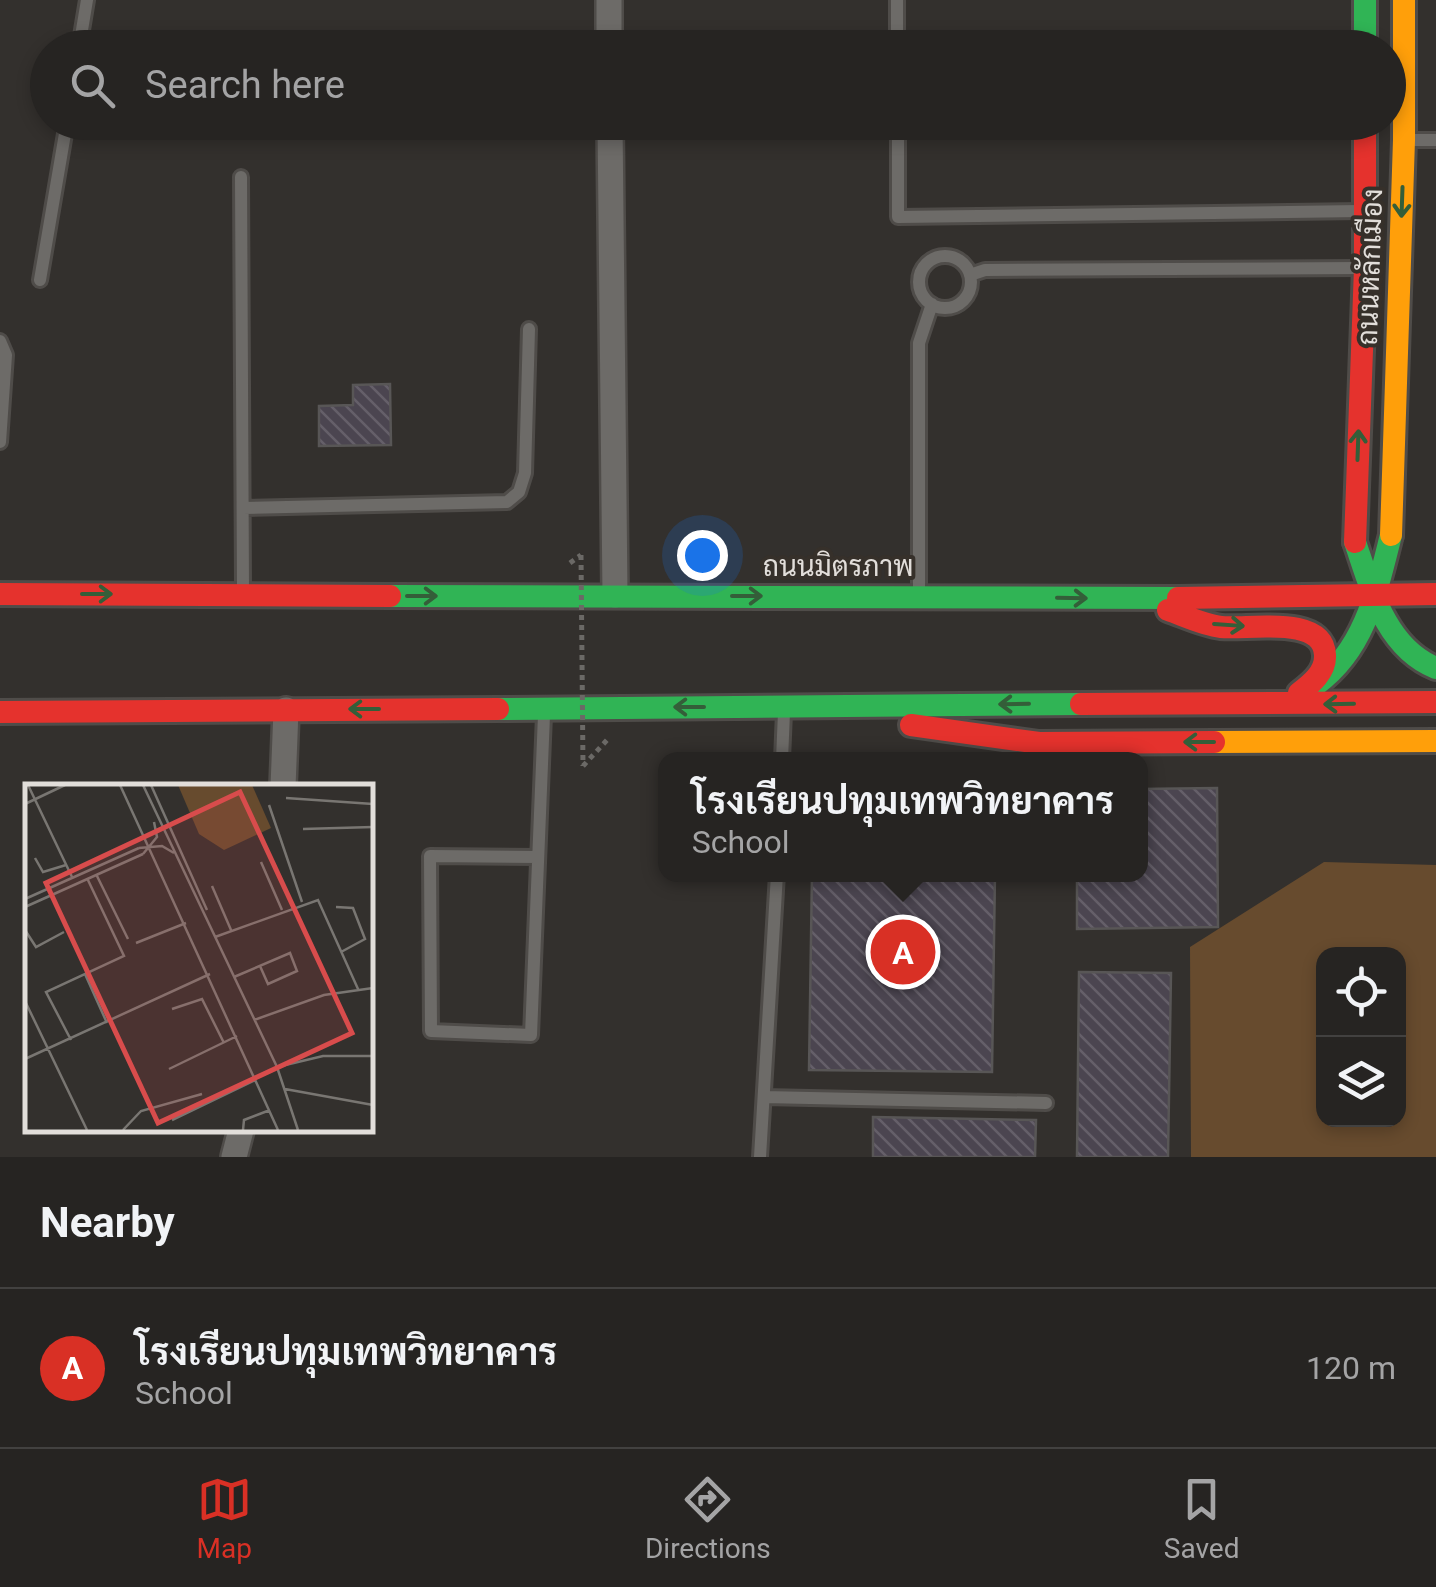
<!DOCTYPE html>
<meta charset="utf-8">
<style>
body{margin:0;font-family:Roboto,Sarabun,sans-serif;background:#32302f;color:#f1f3f6}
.controls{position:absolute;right:30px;bottom:30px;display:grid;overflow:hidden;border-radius:20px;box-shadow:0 5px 15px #0003}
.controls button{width:90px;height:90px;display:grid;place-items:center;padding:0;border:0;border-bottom:2px solid #424140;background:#262422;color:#f1f3f6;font:50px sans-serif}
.you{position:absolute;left:702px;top:555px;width:35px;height:35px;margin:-25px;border:8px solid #fff;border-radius:50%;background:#1a73e8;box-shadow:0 0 0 15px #1a73e833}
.badge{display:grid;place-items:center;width:65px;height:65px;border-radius:50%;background:#d93025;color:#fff;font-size:32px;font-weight:700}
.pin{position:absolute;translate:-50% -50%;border:5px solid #fff;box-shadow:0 2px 10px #0006}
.popup{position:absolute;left:658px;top:752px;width:490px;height:130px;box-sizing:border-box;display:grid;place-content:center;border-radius:20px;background:#262422;filter:drop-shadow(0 2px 8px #0005);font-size:32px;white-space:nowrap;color:#a4a4a5}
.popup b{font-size:38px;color:#f1f3f6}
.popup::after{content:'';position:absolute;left:50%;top:100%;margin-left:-20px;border:20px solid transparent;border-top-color:#262422}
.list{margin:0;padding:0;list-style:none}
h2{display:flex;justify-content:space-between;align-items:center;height:130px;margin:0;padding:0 40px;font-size:42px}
h2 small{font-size:32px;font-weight:400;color:#a4a4a5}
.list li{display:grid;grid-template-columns:65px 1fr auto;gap:30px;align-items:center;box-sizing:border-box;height:160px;padding:0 40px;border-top:2px solid #424140}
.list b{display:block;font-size:38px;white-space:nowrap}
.list p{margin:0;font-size:32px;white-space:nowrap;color:#a4a4a5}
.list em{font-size:32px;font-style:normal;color:#a4a4a5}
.icon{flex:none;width:55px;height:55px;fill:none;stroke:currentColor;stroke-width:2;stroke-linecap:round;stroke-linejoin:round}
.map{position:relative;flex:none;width:1436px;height:1157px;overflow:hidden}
.search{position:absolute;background:#262422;box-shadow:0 5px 15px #0003;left:30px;right:30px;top:30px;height:110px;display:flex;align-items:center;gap:25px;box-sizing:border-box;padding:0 35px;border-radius:55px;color:#a4a4a5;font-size:38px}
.sheet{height:290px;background:#262422}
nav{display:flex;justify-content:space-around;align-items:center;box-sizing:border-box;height:140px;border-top:2px solid #424140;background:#262422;font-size:28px;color:#a4a4a5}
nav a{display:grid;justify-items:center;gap:5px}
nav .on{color:#d93025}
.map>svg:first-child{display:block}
</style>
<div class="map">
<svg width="1436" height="1157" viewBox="0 0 1436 1157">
<defs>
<pattern id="building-back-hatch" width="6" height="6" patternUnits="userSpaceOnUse" patternTransform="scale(2.5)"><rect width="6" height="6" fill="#4b4550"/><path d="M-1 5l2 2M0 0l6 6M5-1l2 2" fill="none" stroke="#655f69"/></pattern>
</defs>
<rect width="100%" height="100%" fill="#33302d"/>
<path fill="#674b2e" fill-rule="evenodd" d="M1324,862L1436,865V1157H1191L1190,947ZM1324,954H1398V1120H1324Z"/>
<path fill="url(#building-back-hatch)" stroke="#585656" stroke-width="2.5" d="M390,384L391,445L319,446V406L353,405V385Z
M1217,788L1218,927L1077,929V874H1140V789Z
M812,874H995L992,1072L809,1070Z
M1079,972L1171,973L1168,1157H1077Z
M873,1117L1036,1120L1035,1157H873Z"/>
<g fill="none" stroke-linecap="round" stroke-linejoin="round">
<g stroke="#4f4c49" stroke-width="18">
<path id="lane" d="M897,0V48
M79,48L87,0
M898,122V217L1361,211
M1409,140H1436
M241,177L243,588
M919 282a26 26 0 1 1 52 0a26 26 0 1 1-52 0Z
M970,275L985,270L1362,268
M40,280L67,122
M0,341L6,355L0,442
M243,508L507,502L519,492L525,473L529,329
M919,595V343L932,304
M782,760L784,712
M537,857L430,856L431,1031L531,1035L544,715
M764,1097L1046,1103
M760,1157L777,874"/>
</g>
<g stroke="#4f4c49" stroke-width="30">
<path id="street" d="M609,0V48
M610,122L615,595
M283,787L286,710
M234,1157L241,1130"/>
</g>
<g stroke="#4f4c49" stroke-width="28">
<path id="fast" d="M1365,0V48
M1355,542C1371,589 1386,648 1436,668
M390,596L1178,598
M1317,684C1365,649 1377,590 1391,535
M498,709L1081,704"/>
</g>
<g stroke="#4f4c49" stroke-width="28">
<path id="slow" d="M1391,535L1404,140V0
M1214,742L1436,741"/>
</g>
<g stroke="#4f4c49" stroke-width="28">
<path id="jam" d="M1355,542L1365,268V122
M0,594L390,596
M1178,598L1436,594
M1168,610C1185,616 1203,625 1221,627C1247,630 1323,614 1325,655C1326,672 1311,684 1299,693
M1081,704L1436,702
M0,712L498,709
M911,725L1039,743L1214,742"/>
</g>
<path stroke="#6b6966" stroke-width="5" stroke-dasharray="5 5" stroke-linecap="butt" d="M570,563L581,555
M583,766L608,739"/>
<use href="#lane" stroke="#6d6b68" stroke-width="12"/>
<use href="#street" stroke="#6d6b68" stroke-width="25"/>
<use href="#fast" stroke="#30b455" stroke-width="22"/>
<use href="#slow" stroke="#ff9f0a" stroke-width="22"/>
<use href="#jam" stroke="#e5322d" stroke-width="22"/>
<path stroke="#6b6966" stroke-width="5" stroke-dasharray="5 5" stroke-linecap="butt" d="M581,555L583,766"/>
</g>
<defs><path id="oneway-shaft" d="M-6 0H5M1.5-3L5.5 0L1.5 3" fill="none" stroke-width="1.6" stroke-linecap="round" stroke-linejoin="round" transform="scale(2.5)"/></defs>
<g stroke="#345e39">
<use href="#oneway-shaft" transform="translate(1402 202) rotate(92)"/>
<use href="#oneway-shaft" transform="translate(1358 445) rotate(-88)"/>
<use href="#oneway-shaft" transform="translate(97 594)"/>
<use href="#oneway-shaft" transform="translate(422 596)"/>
<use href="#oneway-shaft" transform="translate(747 596)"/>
<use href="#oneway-shaft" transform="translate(1072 598) rotate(1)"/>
<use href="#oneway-shaft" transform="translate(1229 625) rotate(4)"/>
<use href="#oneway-shaft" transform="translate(1014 704) rotate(179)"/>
<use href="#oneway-shaft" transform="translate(1339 704) rotate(179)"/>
<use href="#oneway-shaft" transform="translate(689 707) rotate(180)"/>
<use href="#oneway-shaft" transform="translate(364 709) rotate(180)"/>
<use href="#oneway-shaft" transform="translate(1199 742) rotate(180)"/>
</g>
<g text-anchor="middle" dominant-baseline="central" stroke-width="8" stroke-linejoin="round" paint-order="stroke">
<g font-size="28" fill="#e2deda" stroke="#36302a">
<text transform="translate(1370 267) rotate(-88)">ถนนหลักเมือง</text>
<text x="838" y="566">ถนนมิตรภาพ</text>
</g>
</g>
<g transform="translate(25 784)">
<rect width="348" height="348" fill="#33302d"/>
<path d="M153,1H227L246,44L199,66L174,50Z" fill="#674b2e"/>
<path fill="none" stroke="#797672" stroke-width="2.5" d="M3,1L47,93M95,1L253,346M118,1L252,283L273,346M126,1L182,126M261,14L348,20M0,20L40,1M244,21L277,118M278,45L348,43M114,64L137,62L149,69M118,70L132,53L129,38M10,74L18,88L41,81M236,78L257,126M71,90L103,155M187,102L206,146M0,115L114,64M0,123L118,70M311,123L328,124L340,155L316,168M0,146L11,163L39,148M190,153L293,116L333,205M111,159L161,139M60,190L82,239M209,193L265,169L272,187L243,200L235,182M0,217L62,346M147,225L177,215L199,259M229,236L299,211L348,204M46,256L21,208L99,172L62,94M0,275L185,190M252,283L298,272H348M144,285L212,252M260,305L348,321M147,336L230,296M98,346L116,327L177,310M218,346L219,336L245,326"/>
<path fill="#d84c4c" fill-opacity="0.15" stroke="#d84c4c" stroke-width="5" d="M215,8L327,249L133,339L21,99Z"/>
<rect width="348" height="348" fill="none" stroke="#e2deda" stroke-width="5"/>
</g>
</svg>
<div class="controls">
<button><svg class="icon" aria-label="locate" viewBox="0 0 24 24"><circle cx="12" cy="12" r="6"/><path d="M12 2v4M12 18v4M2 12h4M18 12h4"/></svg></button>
<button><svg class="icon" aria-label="layers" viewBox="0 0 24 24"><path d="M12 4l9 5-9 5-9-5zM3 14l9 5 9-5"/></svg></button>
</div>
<div class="you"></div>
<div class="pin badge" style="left:903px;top:952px">A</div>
<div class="popup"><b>โรงเรียนปทุมเทพวิทยาคาร</b>School</div>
<div class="search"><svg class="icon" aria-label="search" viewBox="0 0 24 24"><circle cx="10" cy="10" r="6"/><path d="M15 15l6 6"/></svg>Search here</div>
</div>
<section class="sheet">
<h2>Nearby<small></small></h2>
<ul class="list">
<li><span class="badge">A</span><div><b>โรงเรียนปทุมเทพวิทยาคาร</b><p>School</p></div><em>120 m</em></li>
</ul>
</section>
<nav>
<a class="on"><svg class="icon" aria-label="map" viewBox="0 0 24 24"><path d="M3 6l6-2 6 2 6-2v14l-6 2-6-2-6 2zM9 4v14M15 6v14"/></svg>Map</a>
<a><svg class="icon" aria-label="directions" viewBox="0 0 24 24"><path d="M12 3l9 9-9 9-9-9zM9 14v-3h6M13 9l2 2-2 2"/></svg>Directions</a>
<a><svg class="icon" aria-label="saved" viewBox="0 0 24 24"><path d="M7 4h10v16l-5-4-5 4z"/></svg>Saved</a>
</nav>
